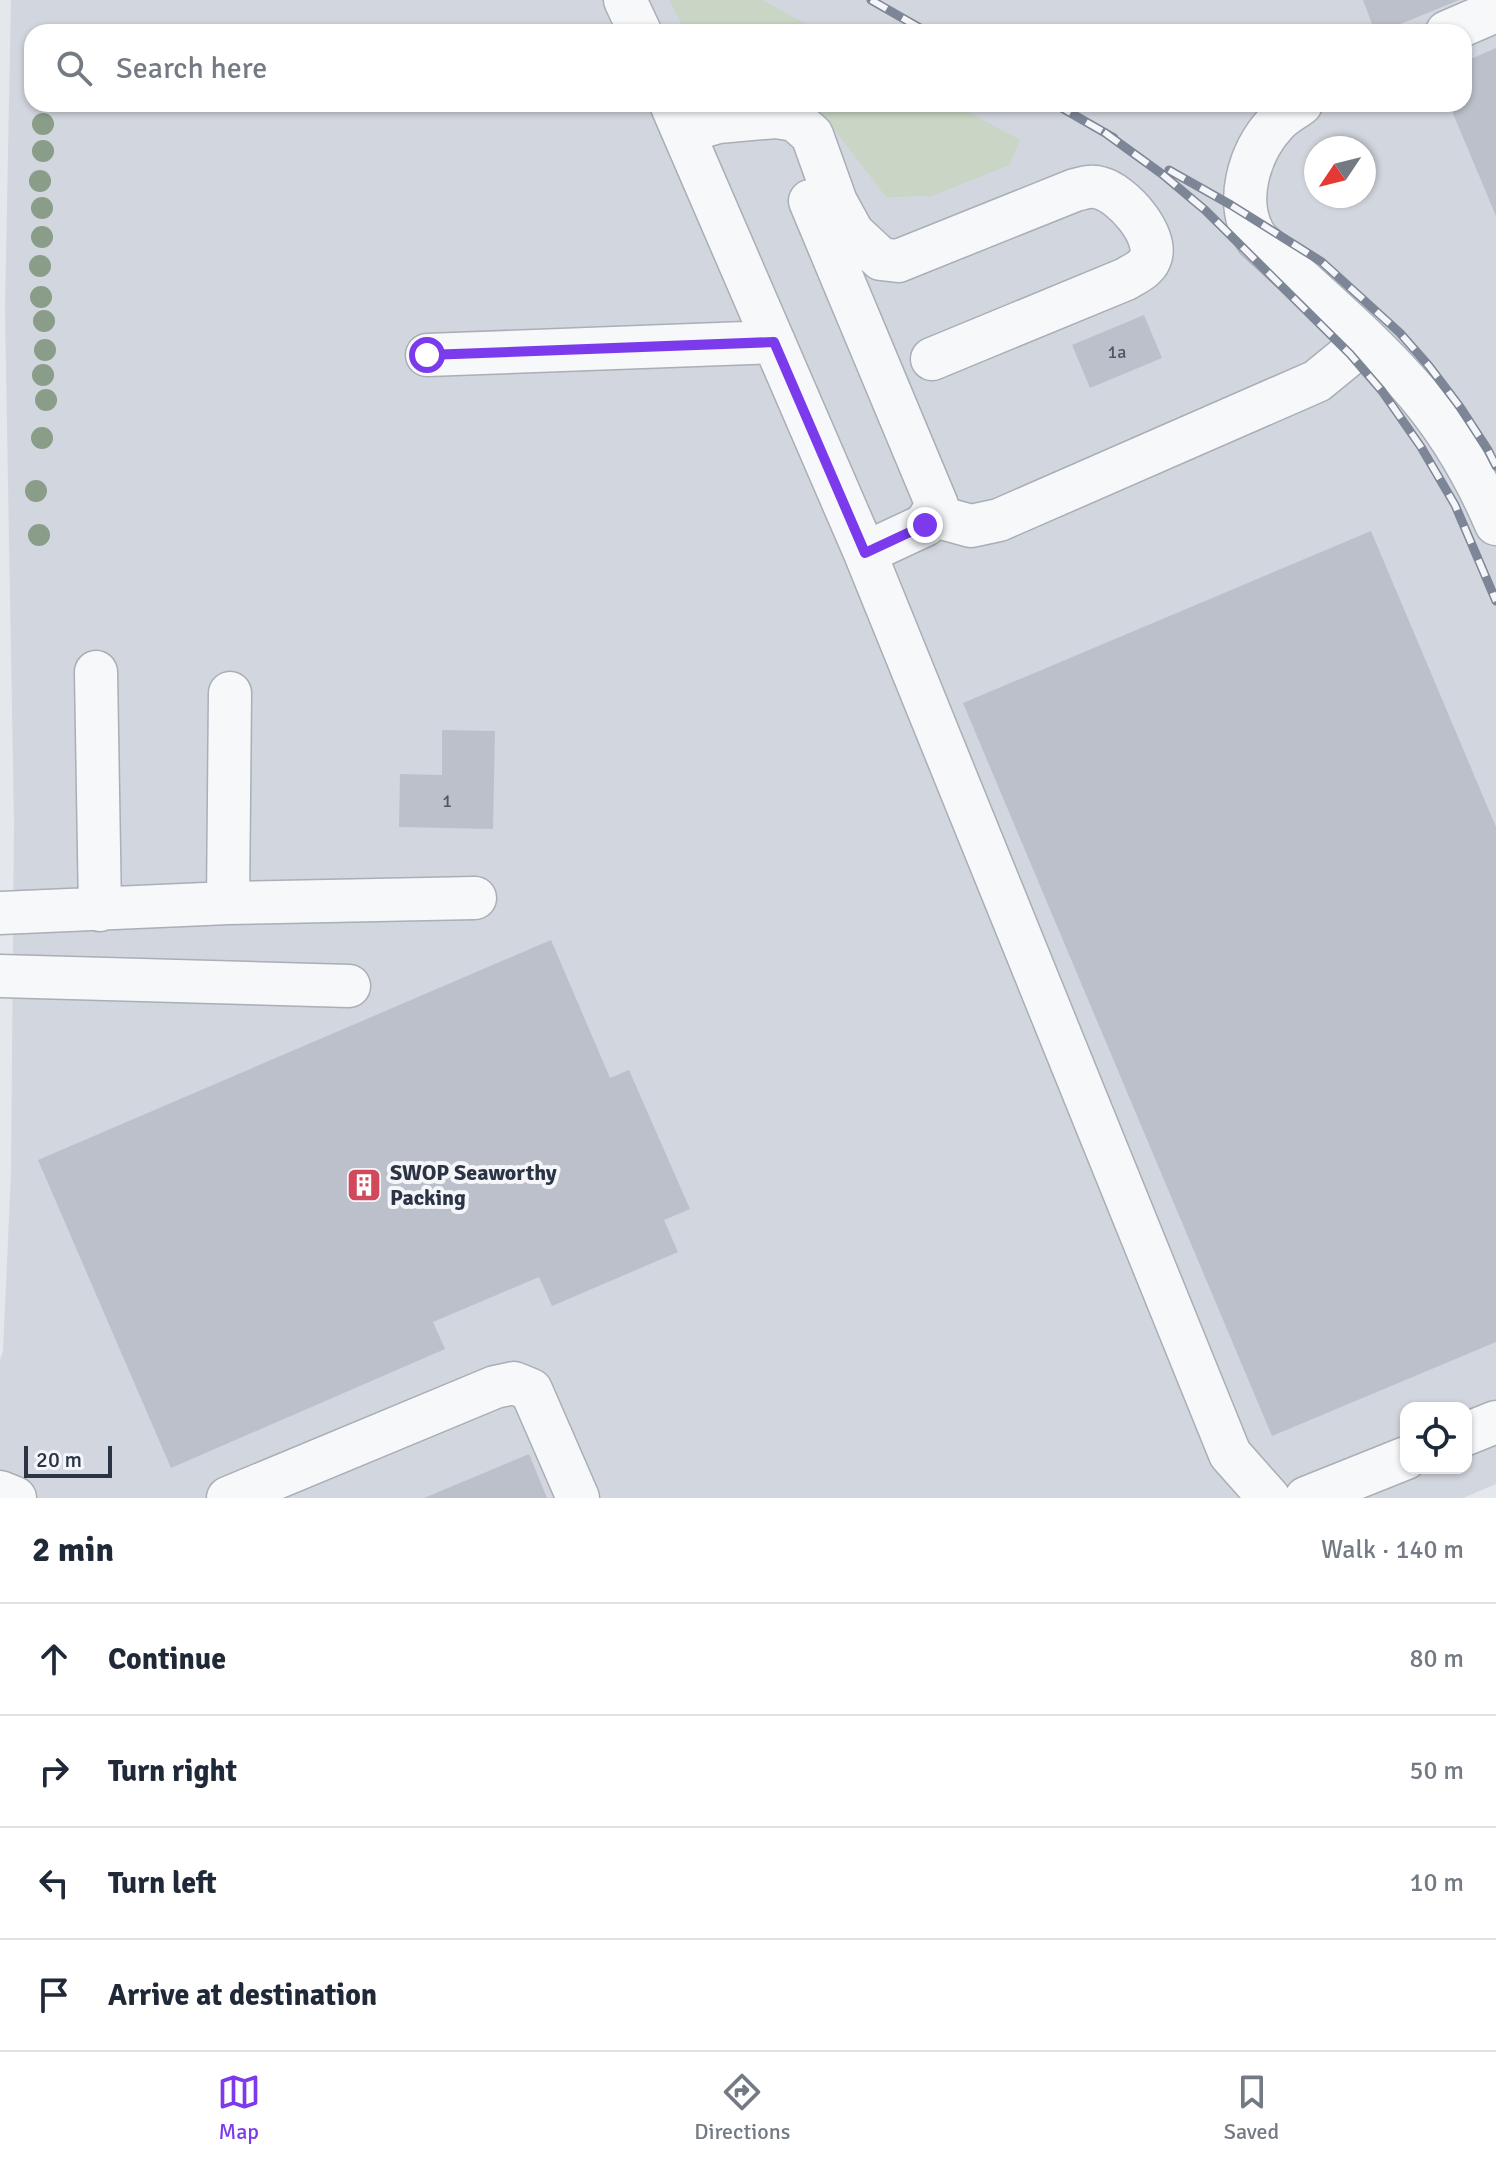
<!DOCTYPE html>
<meta charset="utf-8">
<style>
body{margin:0;font-family:Signika,sans-serif;background:#f6f6f7;color:#1f2937}
.controls{position:absolute;right:24px;bottom:24px;display:grid;overflow:hidden;border-radius:16px;box-shadow:0 2px 6px #0004}
.controls button{width:72px;height:72px;display:grid;place-items:center;padding:0;border:0;border-bottom:2px solid #e0e1e3;background:#fff;color:#1f2937;font:40px sans-serif}
.compass{position:absolute;left:1304px;top:136px;width:72px;height:72px;border-radius:50%;background:#fff;box-shadow:0 2px 6px #0004;rotate:235deg}
.scale{position:absolute;left:24px;bottom:20px;width:88px;box-sizing:border-box;padding-left:8px;border:4px solid #2b3445;border-top:0;font-size:22px;line-height:28px;white-space:nowrap;color:#2b3445;-webkit-text-stroke:6px #f4f6f9;paint-order:stroke}
.stop{position:absolute;width:24px;height:24px;margin:-18px;border:6px solid #7c3aed;border-radius:50%;background:#fff}
.stop.end{background:#7c3aed;border-color:#fff;box-shadow:0 2px 8px #0008}
.list{margin:0;padding:0;list-style:none}
h2{display:flex;justify-content:space-between;align-items:center;height:104px;margin:0;padding:0 32px;font-size:34px}
h2 small{font-size:26px;font-weight:400;color:#747a83}
.list li{display:grid;grid-template-columns:52px 1fr auto;gap:24px;align-items:center;box-sizing:border-box;height:112px;padding:0 32px;border-top:2px solid #e0e1e3}
.list b{display:block;font-size:30px;white-space:nowrap}
.list em{font-size:26px;font-style:normal;color:#747a83}
.icon{flex:none;width:44px;height:44px;fill:none;stroke:currentColor;stroke-width:2;stroke-linecap:round;stroke-linejoin:round}
.map{position:relative;flex:none;width:1496px;height:1498px;overflow:hidden}
.search{position:absolute;background:#fff;box-shadow:0 2px 6px #0004;left:24px;right:24px;top:24px;height:88px;display:flex;align-items:center;gap:20px;box-sizing:border-box;padding:0 28px;border-radius:24px;color:#747a83;font-size:30px}
.sheet{height:552px;background:#fff}
nav{display:flex;justify-content:space-around;align-items:center;box-sizing:border-box;height:112px;border-top:2px solid #e0e1e3;background:#fff;font-size:22px;color:#747a83}
nav a{display:grid;justify-items:center;gap:4px}
nav .on{color:#7c3aed}
.map>svg:first-child{display:block}
</style>
<div class="map">
<svg width="1496" height="1498" viewBox="0 0 1496 1498">
<rect width="100%" height="100%" fill="#e4e7ec"/>
<path fill="#d2d6de" fill-rule="evenodd" d="M11,0H1496V1484L1463,1498H0V1360L3,1351L11,1174L14,823L5,310ZM32,32H1464V104H32ZM1316,148H1364V196H1316ZM1406,1408H1466V1468H1406Z"/>
<path fill="#c9d6c5" d="M669,0H762L821,32H686Z
M815,104H954L1020,140L1009,165L932,196L886,197Z"/>
<path fill="#bbc0ca" d="M1363,0H1459L1381,32H1375Z
M1496,48V216L1449,104H1464V62Z
M1144,315L1162,358L1090,388L1072,345Z
M1371,531L1496,827V1342L1272,1436L963,703Z
M442,730L495,731L493,829L399,827L400,774L442,775Z
M551,940L610,1078L629,1070L690,1209L664,1220L678,1252L552,1306L539,1277L433,1322L445,1349L171,1468L38,1160Z
M529,1454L547,1498H424Z"/>
<g fill="none" stroke-linecap="round" stroke-linejoin="round">
<g stroke="#a9aeb7" stroke-width="45">
<path id="minor" d="M625,0L640,32
M1447,32L1496,11
M671,104L865,553L1230,1454L1269,1498
M1301,104C1293,110 1283,115 1276,123C1249,152 1233,204 1257,239C1310,289 1369,337 1417,393C1450,432 1476,477 1496,524
M683,132L718,122L776,117L795,120L812,135L836,202L853,233L881,259L898,261L1075,190C1084,188 1091,185 1100,188C1122,193 1160,236 1150,259C1146,269 1134,274 1126,279L932,359
M810,201L937,505L925,525L865,553
M427,355L774,342
M931,515L971,526L999,520L1317,381L1350,354L1361,335
M96,672L100,910
M228,903L230,693
M0,913L228,903L475,898
M0,976L349,986
M1466,1434L1496,1422
M0,1492L15,1498
M228,1498L495,1387L514,1383L531,1390L578,1498
M1306,1498L1406,1458"/>
</g>
<use href="#minor" stroke="#f7f8fa" stroke-width="42"/>
<g stroke="#7d8696" stroke-width="9">
<path id="rail" d="M871,0L927,32
M1055,104L1114,138
M1104,132L1162,174L1205,210L1350,354L1382,391L1421,447L1455,505L1496,601
M1169,170L1231,205L1322,262L1400,333L1429,366L1460,407L1488,450L1496,466"/>
</g>
<use href="#rail" stroke="#f4f6f9" stroke-width="6" stroke-dasharray="18" stroke-linecap="butt"/>
</g>
<g fill="#899d89">
<circle cx="43" cy="124" r="11"/>
<circle cx="43" cy="151" r="11"/>
<circle cx="40" cy="181" r="11"/>
<circle cx="42" cy="208" r="11"/>
<circle cx="42" cy="237" r="11"/>
<circle cx="40" cy="266" r="11"/>
<circle cx="41" cy="297" r="11"/>
<circle cx="44" cy="321" r="11"/>
<circle cx="45" cy="350" r="11"/>
<circle cx="43" cy="375" r="11"/>
<circle cx="46" cy="400" r="11"/>
<circle cx="42" cy="438" r="11"/>
<circle cx="36" cy="491" r="11"/>
<circle cx="39" cy="535" r="11"/>
</g>
<g fill="none" stroke-linecap="round" stroke-linejoin="round">
<path stroke="#7c3aed" stroke-width="10" d="M427,355L774,342L865,553L925,525"/>
</g>
<defs>
<g id="building-square" transform="scale(1.8)"><rect x="-9" y="-9" width="18" height="18" rx="4" fill="#d1495b" stroke="#f4f6f9"/><path d="M-4-6H4V6H1V3H-1V6H-4ZM-2.5-4.3h1.7v1.8h-1.7ZM.8-4.3h1.7v1.8H.8ZM-2.5-1h1.7V.8h-1.7ZM.8-1h1.7V.8H.8Z" fill="#fff"/></g>
</defs>
<g fill-rule="evenodd">
<use href="#building-square" x="364" y="1185"/>
</g>
<g text-anchor="middle" dominant-baseline="central" stroke-width="8" stroke-linejoin="round" paint-order="stroke">
<g font-size="18" fill="#4f5766">
<text x="1117" y="352">1a</text>
<text x="447" y="801">1</text>
</g>
<g font-size="22" font-weight="bold" fill="#2b3445" stroke="#f4f6f9" text-anchor="start">
<text x="390" y="1172">SWOP Seaworthy<tspan x="390" dy="25">Packing</tspan></text>
</g>
</g>
</svg>
<div class="controls">
<button><svg class="icon" aria-label="locate" viewBox="0 0 24 24"><circle cx="12" cy="12" r="6"/><path d="M12 2v4M12 18v4M2 12h4M18 12h4"/></svg></button>
</div>
<svg class="compass" viewBox="-18 -18 36 36"><path d="M0-13l5 13h-10z" fill="#e53935"/><path d="M0 13l5-13h-10z" fill="#747a83"/></svg>
<div class="scale">20 m</div>
<div class="stop" style="left:427px;top:355px"></div>
<div class="stop end" style="left:925px;top:525px"></div>
<div class="search"><svg class="icon" aria-label="search" viewBox="0 0 24 24"><circle cx="10" cy="10" r="6"/><path d="M15 15l6 6"/></svg>Search here</div>
</div>
<section class="sheet">
<h2>2 min<small>Walk · 140 m</small></h2>
<ul class="list">
<li><svg class="icon" aria-label="ahead" viewBox="0 0 24 24"><path d="M12 20V5M6 11l6-6 6 6"/></svg><div><b>Continue</b></div><em>80 m</em></li>
<li><svg class="icon" aria-label="right" viewBox="0 0 24 24"><path d="M7 20v-9h11M14 6l5 5-5 5"/></svg><div><b>Turn right</b></div><em>50 m</em></li>
<li><svg class="icon" aria-label="left" viewBox="0 0 24 24"><path d="M17 20v-9H6M10 6l-5 5 5 5"/></svg><div><b>Turn left</b></div><em>10 m</em></li>
<li><svg class="icon" aria-label="arrive" viewBox="0 0 24 24"><path d="M6 21V4h12l-3 4 3 4H6"/></svg><div><b>Arrive at destination</b></div></li>
</ul>
</section>
<nav>
<a class="on"><svg class="icon" aria-label="map" viewBox="0 0 24 24"><path d="M3 6l6-2 6 2 6-2v14l-6 2-6-2-6 2zM9 4v14M15 6v14"/></svg>Map</a>
<a><svg class="icon" aria-label="directions" viewBox="0 0 24 24"><path d="M12 3l9 9-9 9-9-9zM9 14v-3h6M13 9l2 2-2 2"/></svg>Directions</a>
<a><svg class="icon" aria-label="saved" viewBox="0 0 24 24"><path d="M7 4h10v16l-5-4-5 4z"/></svg>Saved</a>
</nav>
